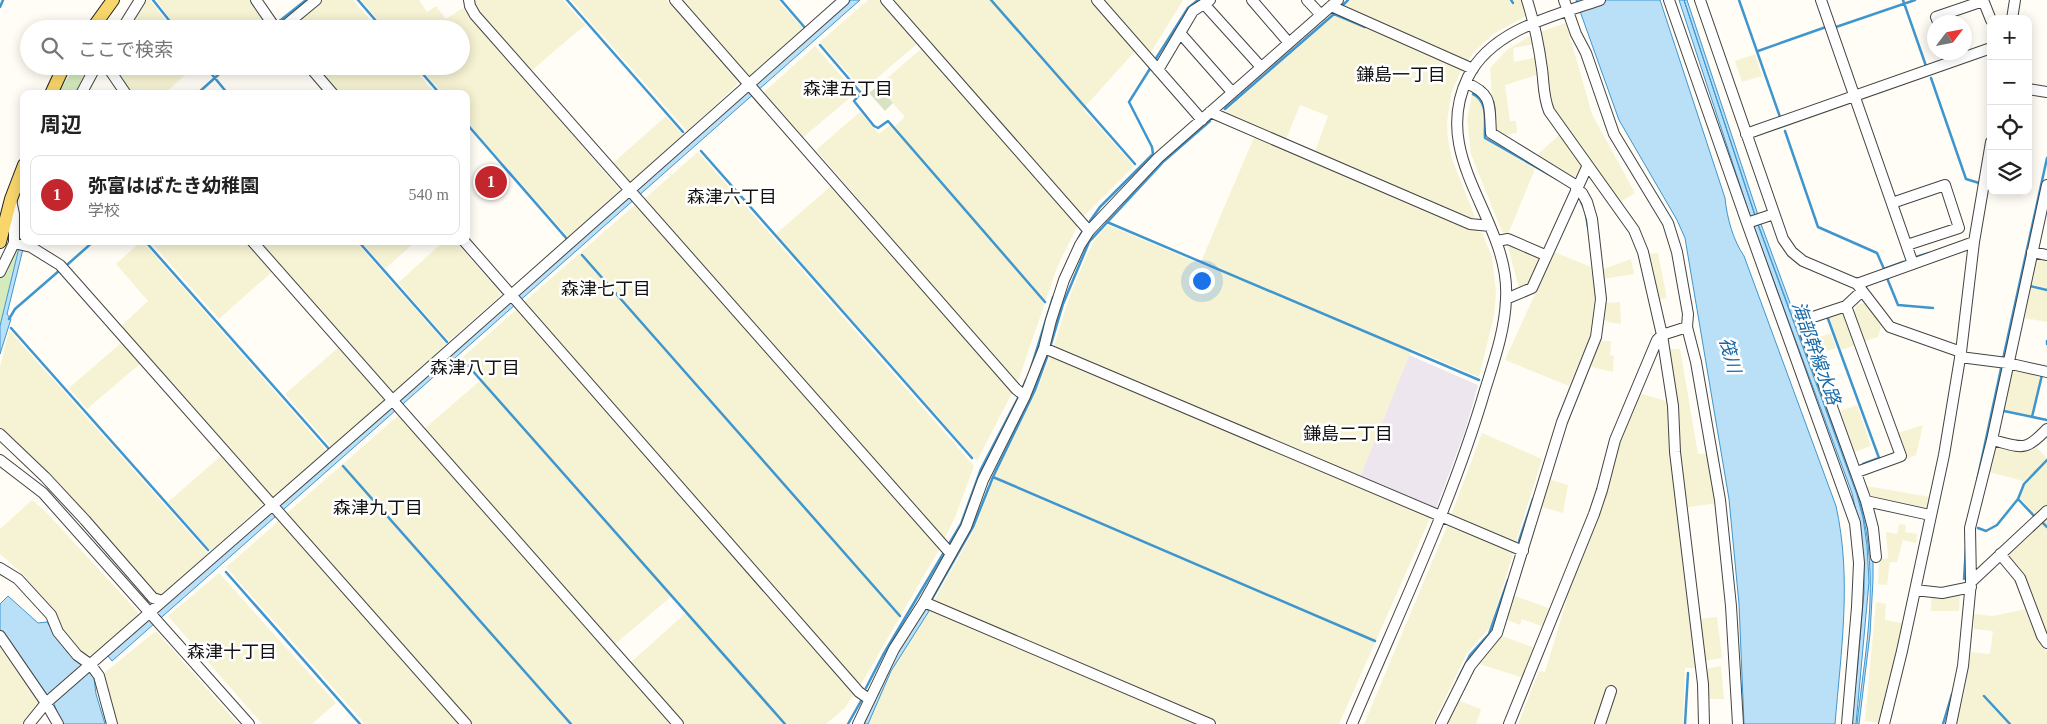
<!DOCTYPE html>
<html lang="ja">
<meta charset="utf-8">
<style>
body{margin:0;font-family:"Times New Roman","Noto Sans JP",serif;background:#f6f6f6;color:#222}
.controls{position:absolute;right:15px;top:15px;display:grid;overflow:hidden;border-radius:10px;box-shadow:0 2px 12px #0003}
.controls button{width:45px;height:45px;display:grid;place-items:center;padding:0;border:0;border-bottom:1px solid #e0e0e0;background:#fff;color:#222;font:25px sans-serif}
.compass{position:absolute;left:1927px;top:15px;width:45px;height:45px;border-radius:50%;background:#fff;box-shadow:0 2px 12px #0003;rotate:58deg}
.you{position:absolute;left:1201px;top:280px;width:18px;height:18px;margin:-12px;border:4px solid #fff;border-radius:50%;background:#1a73e8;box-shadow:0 0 0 8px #1a73e833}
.badge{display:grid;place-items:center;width:32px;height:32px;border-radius:50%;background:#c4262e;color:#fff;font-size:16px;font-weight:700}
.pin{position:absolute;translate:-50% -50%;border:2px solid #fff;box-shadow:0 1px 5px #0006}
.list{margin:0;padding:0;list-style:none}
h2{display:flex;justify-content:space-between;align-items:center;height:65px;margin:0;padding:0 20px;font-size:21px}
h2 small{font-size:16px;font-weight:400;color:#767676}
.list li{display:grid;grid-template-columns:32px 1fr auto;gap:15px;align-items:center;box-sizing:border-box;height:80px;margin:0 10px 10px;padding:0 10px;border:1px solid #e0e0e0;border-radius:10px}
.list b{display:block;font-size:19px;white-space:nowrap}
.list p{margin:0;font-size:16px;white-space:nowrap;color:#767676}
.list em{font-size:16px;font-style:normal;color:#767676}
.icon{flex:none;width:28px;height:28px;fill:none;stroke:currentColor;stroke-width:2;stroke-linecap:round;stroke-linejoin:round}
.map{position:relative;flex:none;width:2047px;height:724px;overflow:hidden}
.search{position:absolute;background:#fff;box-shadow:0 2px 12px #0003;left:20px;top:20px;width:450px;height:55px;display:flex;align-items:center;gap:12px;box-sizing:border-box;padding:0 18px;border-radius:28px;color:#767676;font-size:19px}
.panel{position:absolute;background:#fff;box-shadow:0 2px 12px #0003;left:20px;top:90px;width:450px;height:155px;border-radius:10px}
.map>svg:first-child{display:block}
</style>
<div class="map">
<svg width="2047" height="724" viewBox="0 0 2047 724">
<rect width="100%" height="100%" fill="#fffdf5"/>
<path fill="#eee6ef" d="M1409,355L1478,385L1465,431L1435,511L1359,479Z"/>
<path fill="#f6f3d4" d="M144,0H150L173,29H126Z
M156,0H249L268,27L266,29H178Z
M321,0H353L378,29H287Z
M361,0H419L427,12L436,6L446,19L463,8L620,190L568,237L466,121V94H443L419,66H461V29H386Z
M473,0H563L585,25L530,72L483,19L474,5Z
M571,0H667L737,81L738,84L687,131Z
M679,0H780L779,2L805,31L753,77L748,78Z
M868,0H879L918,43L863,90L820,42Z
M891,0H1092L1136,50L1083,109L1134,166L1082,218Z
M1102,0H1183L1150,54Z
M1351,0H1509L1511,5L1515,4L1513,0H1526L1528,15L1493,34L1473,53L1466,63L1341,8Z
M1334,15L1462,68L1451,94L1447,123L1448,140L1452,159L1475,217L1470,219L1314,154L1328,116L1300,105L1285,142L1223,114Z
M1566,23L1592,114L1635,193L1619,203L1551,109L1539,32Z
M1534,34L1535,44L1513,48L1514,62L1538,57L1540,74L1505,85L1510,121H1516L1517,133L1500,136L1494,133L1490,68L1508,49Z
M815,46L856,93L801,139L761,95Z
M922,48L1078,225L1058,265L1017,384L816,150L860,112L879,134L890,125L893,128L905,117L878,86Z
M1755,54L1762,76L1742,82L1735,61Z
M112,66H195L164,94H131Z
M315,66H412L436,94H339Z
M1472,95L1477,97L1482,105L1484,139L1535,169L1508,234L1502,232L1471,154L1467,119Z
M666,116L683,135L631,181H627L612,164Z
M1560,134L1581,163V167L1575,177H1571L1536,156Z
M1255,135L1482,233L1492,257L1496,292L1494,316L1479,377L1412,349L1359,479L1053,349L1070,295L1086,257L1095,239L1108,225L1200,264Z
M698,152L974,466L956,515L944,540L643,200Z
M831,186L1013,391L977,461L776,234Z
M636,204L940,548L860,686L524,302Z
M142,241L327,451L274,498L270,496L121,326L148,301L116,264Z
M150,241H246L273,271L219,319Z
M259,241H355L446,344L395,392H391Z
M361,241H416L385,269Z
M444,241H455L500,292V296L449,341L398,283Z
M1513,246L1540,257L1528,283L1519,288L1508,247Z
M1554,252L1591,267L1595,295L1590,336L1569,386L1505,360Z
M1658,253L1667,298L1657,300L1647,254Z
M2039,257L2047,259V322L2025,318L2035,261Z
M1631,259L1634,274L1603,279L1601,270Z
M1620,302L1621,324L1608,322L1603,319L1606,303Z
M1862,303L1868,305L1881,327L1878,337L1864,341L1854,312L1857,305Z
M517,309L855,692L845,708L826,724H683L630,663L687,612L673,595L614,645L424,429L482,379L463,357Z
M1838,312L1845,314L1856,345L1841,350L1828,315Z
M9,330L208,554L161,597H156L0,429V367Z
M1831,333L1836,348L1819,354L1813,339Z
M1598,341H1611L1610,355L1614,356L1613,372L1592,367L1589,362Z
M122,342L141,363L87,409L69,388Z
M340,346L385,400L331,447L285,394Z
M1667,349H1680L1698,454H1710L1718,503L1683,508Z
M1051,355L1431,516L1339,724H1220L932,604L975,528L995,476L1037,390Z
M2016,368L2041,374L2032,416L2003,410L2012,371Z
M1639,393L1669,402L1698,668H1685L1683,724H1518L1539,671L1545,672L1567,599L1563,597L1618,442Z
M1857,405L1871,446L1854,452L1840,411Z
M399,415L671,724H472L286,514Z
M1923,425L1916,455L1907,459L1898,433Z
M1482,433L1542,459L1515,545L1450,518Z
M2002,446L2026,452L2036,447L2047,458V507L2036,518L2019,497L2027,482L1989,472L1996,448Z
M222,455L264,503L211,551L168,502Z
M1548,479L1568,485L1563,513L1539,506Z
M1867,486L1930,497L1928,506L1923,509L1872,497Z
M32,500L45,511L138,612V618L94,656L80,652L62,632L54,614L24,575L0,554V529Z
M2047,515V636L2026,579L2021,570L2008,555V551Z
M280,520L460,724H365L226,567Z
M1448,524L1514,551L1490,627L1467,653L1433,724H1364Z
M1899,524L1906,525L1905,532L1917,534L1916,543L1903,540L1897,562H1890L1887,585L1878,584L1879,559L1888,558L1886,532L1897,534Z
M219,573L336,703L312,724H262L168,616Z
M1512,595L1551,609L1544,627L1522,619L1520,625L1505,619Z
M1960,595L1959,611H1931V598Z
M1876,602L1886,604L1885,620L1903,623L1880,723L1865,721Z
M930,609L1195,724H868L891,671Z
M2025,609L2038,641L2047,652V724H1955L1964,695L1971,652L1990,654L1993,631L1974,629V614L1993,616Z
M1717,617L1722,658L1703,661L1697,619Z
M156,631L238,724H114L103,674Z
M1499,635L1535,648L1524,678L1476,663Z
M0,641L41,700L40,704L23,724H0Z
M1721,666L1724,699H1706L1704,669Z
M1457,700L1481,709L1476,724H1445Z"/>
<path fill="#d5ebbd" d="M70,66H89L74,94H57L69,76Z
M19,247L0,326V277L14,248Z"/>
<path fill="#d9e3c4" d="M878,86L893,103L885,111L869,93Z"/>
<path fill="#b9e0f7" stroke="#3f96cf" d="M851,0H860L112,661L108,656Z
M1576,0H1660L1725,198C1727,218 1733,240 1744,256L1836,506C1852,578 1841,651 1835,724H1744L1739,604L1729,499L1685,238L1677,220L1619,120Z
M1679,0H1684L1758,225L1857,495L1863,518L1867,545L1869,582L1856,724H1851L1857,673L1864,592V565L1856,512L1852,493L1753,225Z
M1684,0H1687L1761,224L1853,474L1867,519L1873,559V580L1870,634L1859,724H1857C1863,669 1874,612 1869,556C1868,535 1863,514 1857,492L1758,224Z
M24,227L23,249L7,314L11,319L0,354V326Z
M8,596L38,623L47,622L68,653L84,665L94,678L96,694L105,724H62L54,704L47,698L0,631V604Z
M924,608L929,611L891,671L868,724H864L885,674Z"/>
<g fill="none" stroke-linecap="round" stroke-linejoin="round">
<path stroke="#3f96cf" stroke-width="2.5" d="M153,0L176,29
M358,0L383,29
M567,0L683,132
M781,0L806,29
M991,0L1135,164
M1511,0L1513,3
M1739,0L1780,117
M1903,0L1926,66
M1342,6L1348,0
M0,7L3,0
M277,23L306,0
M1836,27L1915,0
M820,45L861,93L854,101L874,126L878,128L888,121L1045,302
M1758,51L1826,27
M1155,60L1188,8L1198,0
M205,66L228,94
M416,66L440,94
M1931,78L1966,179L1979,183V185
M197,94L228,66
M1473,94C1489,101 1484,124 1485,138L1557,179
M1225,109L1334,14L1365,27
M466,123L567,239
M1785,131L1818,227L1877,253L1884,269L1906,261
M701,151L972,458
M1581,202L1585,210
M1586,215L1588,227
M1090,221L1100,207L1153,154L1152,147L1129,102L1151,67
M1107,222L1479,380
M1078,239L1082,232
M145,241L329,449
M358,241L447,342
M582,255L900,616
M1916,257L1929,253
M68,264L94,241
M1887,278L1898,305L1933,308
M2030,286L2047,290
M1827,316L1879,458L1863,464
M9,319L15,309L60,270
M11,328L208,550
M2047,341V344
M1051,344L1063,304L1089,242L1164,161L1210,121
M2003,359L2047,158
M463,360L785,724
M1031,368L1053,297
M1023,387L1026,380
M2004,411L2047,420
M2032,417L2042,375
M343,466L571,724
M993,477L1375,641
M1977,481L2002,364
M2018,499L2035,517
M2042,522L2047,527
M1978,528L1986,531L1997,525L2018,499L2024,484L2047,460
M1519,541L1533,499
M949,544L961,524L981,469L1018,398
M226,572L360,724
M1964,579L1966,548
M932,599L973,527L993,477L1035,390L1047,357
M1458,679L1470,655L1489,634L1508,580
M866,688L883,655L943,554
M1984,696L2010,724
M848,724L861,701
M1685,724L1688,673
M1943,724L1952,694"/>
<g stroke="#444" stroke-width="12">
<path id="minor" d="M256,0L276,29
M469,0L470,6L475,15L951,554
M675,0L1016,389L1025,396
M886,0L1089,231
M1097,0L1202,120
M1252,0L1289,43
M1307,0L1321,15
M1527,0C1534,22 1539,46 1542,69C1544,84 1543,96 1549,111L1634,230L1643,252L1662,335L1673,406L1675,452L1703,684L1704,724
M1564,0L1576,34L1586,53L1614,134L1668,223L1677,252L1688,314L1687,327L1696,362L1720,500L1731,606L1738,724
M1669,0L1747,223L1855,523L1859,563L1857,607L1847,724
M1700,0L1783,239L1792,252L1803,261L1857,284L1890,327L1961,352
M1821,0L1913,264
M1983,0L1991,20
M1204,4L1261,67
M1331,6L1473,69
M2012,19L2015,0
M1938,22L1936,17L1983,1
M122,29L140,0
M281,29L316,0
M1180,33L1232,92
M107,66L126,94
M309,66L333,94
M1158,70L1193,11L1210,0
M1466,83C1494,94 1489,107 1491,133L1577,186
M2028,89L2047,92
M81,94L96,66
M1210,112L1470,224L1490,226
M1746,134L1991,48
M11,200L14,214V243
M1892,203L1945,185L1959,228L1907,245
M1747,223L1774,214
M252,241L678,724
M464,241L859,692L869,699
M1497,241L1508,239L1545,255
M2032,252L2047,255
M0,272L14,243L31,247L60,265L466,724
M1857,284L1974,242
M1862,291L1846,306L1801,321L1866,501L1873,528L1876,557
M1506,299L1532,288L1587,167
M1846,306L1901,456L1857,472
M1044,348L1523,551
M1960,357L2007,363L2047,372
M0,434L45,477L85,520L153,598L162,601
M1992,440C2022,447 2024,453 2047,429
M0,460L43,493L249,724
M1866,501L1930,515
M2000,554L2020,578L2042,636L2047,643
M0,568L18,579L51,615L58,632L77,655L91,665L99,676L112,724
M1971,582L2047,511
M1915,590L1942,593L1971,587
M924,602L1210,724
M0,636L46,703L58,724
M29,724L46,703L393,400L844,0
M858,724L894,649L924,602L966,527L983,480L1025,396L1044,348L1051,320L1064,280L1080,245L1089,231L1158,158L1338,0
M1352,724C1398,615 1452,503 1485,390C1494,361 1505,330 1506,299C1511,220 1428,159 1468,77C1492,29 1554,16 1600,0
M1441,724L1470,666L1497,633L1562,422L1596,337L1601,299L1592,219L1587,202L1582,193L1576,189
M1509,724L1594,514L1602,490L1615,440L1657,340L1662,335L1687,327
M1600,724L1611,691
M1884,724L1902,651L1944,455L1961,352L1974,242L1991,142
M1951,724L1963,666L1971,582L1970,528L1992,440L2047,185"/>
</g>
<g stroke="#222" stroke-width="14">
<path id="major" d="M92,29L113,0
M51,94L64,66
M0,242L11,199L24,165"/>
</g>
<use href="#minor" stroke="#fff" stroke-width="10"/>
<use href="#major" stroke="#f9d66b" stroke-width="12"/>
</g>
<g text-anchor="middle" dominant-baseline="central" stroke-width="5" stroke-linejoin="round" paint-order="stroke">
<g font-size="18" fill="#111" stroke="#fff">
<text x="1401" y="75">鎌島一丁目</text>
<text x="848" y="89">森津五丁目</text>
<text x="732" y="197">森津六丁目</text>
<text x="606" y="289">森津七丁目</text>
<text x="475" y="368">森津八丁目</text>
<text x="1348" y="434">鎌島二丁目</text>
<text x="378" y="508">森津九丁目</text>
<text x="232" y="652">森津十丁目</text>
</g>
<g font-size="18" font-style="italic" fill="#1768a6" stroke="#fff">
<text transform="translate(1816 353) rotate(70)">海部幹線水路</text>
<text transform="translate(1730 355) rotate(75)">筏川</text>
</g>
</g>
</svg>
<div class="controls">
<button>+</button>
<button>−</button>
<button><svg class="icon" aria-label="locate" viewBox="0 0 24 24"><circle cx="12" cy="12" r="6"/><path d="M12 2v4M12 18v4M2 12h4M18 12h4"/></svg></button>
<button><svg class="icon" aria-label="layers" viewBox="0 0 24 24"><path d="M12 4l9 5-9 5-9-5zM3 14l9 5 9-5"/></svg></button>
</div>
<svg class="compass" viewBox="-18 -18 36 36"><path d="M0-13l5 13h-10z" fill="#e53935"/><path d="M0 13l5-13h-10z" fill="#767676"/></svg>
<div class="you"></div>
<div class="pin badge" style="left:491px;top:182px">1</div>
<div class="search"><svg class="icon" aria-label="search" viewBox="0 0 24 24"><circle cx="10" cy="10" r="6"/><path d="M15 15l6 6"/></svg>ここで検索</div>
<section class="panel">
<h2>周辺<small></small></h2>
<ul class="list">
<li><span class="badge">1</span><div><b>弥富はばたき幼稚園</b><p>学校</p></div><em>540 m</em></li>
</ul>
</section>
</div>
